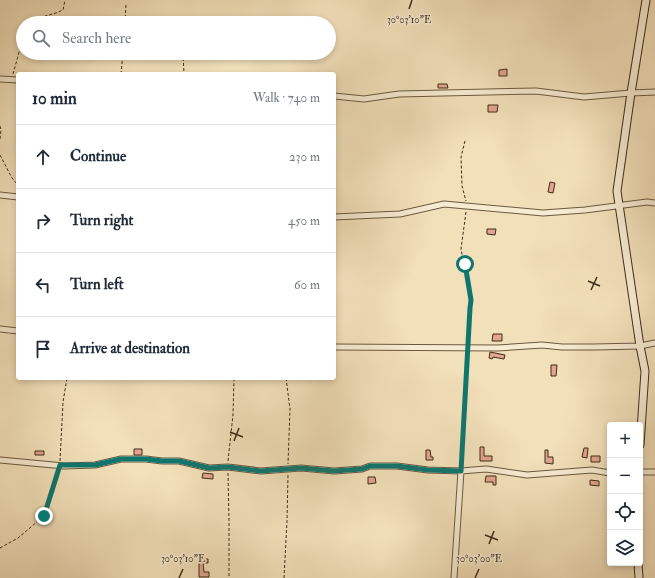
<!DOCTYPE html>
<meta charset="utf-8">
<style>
body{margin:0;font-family:"IM FELL Double Pica",serif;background:#f6f6f7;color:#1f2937}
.controls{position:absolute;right:12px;bottom:12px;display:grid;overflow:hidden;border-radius:4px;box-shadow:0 2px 6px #0003}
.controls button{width:36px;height:36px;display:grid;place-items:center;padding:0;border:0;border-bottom:1px solid #e0e1e3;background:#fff;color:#1f2937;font:20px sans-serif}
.stop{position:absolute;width:12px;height:12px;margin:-9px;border:3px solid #0f766e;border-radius:50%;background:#fff}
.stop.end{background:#0f766e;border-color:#fff;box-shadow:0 1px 4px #0008}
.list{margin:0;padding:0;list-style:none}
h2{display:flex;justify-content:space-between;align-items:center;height:52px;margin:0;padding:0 16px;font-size:17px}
h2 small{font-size:13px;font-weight:400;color:#747a83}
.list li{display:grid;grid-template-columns:26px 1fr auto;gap:12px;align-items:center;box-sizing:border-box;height:64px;padding:0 16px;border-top:1px solid #e0e1e3}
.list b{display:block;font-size:15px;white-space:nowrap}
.list em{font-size:13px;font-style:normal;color:#747a83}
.icon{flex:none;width:22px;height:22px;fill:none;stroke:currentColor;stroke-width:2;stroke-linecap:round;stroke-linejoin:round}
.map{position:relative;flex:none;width:655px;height:578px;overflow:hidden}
.search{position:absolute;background:#fff;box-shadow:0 2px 6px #0003;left:16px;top:16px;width:320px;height:44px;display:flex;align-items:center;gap:10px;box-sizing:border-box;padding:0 14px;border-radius:22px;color:#747a83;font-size:15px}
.panel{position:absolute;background:#fff;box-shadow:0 2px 6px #0003;left:16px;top:72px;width:320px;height:308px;border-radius:4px}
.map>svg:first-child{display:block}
</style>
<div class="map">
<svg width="655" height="578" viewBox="0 0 655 578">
<rect width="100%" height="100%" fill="#f2e0ba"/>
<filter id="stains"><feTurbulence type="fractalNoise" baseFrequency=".005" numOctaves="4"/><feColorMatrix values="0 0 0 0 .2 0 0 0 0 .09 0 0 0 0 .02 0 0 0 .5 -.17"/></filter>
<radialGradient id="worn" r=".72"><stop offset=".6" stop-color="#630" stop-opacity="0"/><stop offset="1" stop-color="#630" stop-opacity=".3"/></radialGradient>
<path fill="#e3a58f" stroke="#3d2c17" d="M507,69V76H499V70Z
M438,84H447L448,88H438Z
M488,105H498L497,112H488Z
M550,182L555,183L553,193L548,192Z
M487,229H496L495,235L487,234Z
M493,334H502V341H492Z
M490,352L505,355L504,359L493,357L492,359L489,358Z
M551,365H557L556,376H551Z
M480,447H484V456H492V461H480Z
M584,448H588L587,458L582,457Z
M134,449H142V455H134Z
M426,450H430L431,457H433V460H426Z
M545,450H548V457H553V464L545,463Z
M35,451H44V455H35Z
M591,456H600V462H591Z
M203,473L213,474V479L202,478Z
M486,476H496V485H493V482H485Z
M368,477H375L376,483L368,484Z
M590,480L599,481V486L590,485Z
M199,559H208V563H203L204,572H209V577H199Z"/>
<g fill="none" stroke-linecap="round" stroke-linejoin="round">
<g stroke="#6a5940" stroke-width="7">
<path id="street" d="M0,79L18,80
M334,96L364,99L399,94L536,91L584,97L631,93L655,92
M0,195L18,197
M334,217L400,214L444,204L543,213L585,210L647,202L655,203
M0,329L18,331
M334,347L497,348L542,345L562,347H594L640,346L655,343
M0,460L64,466L95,465L121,459H146L162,461H179L209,468L228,467L261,471L301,468L334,471L362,469L370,466H397L428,470L461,471L486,469L527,475L592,470L610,473
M640,472H655
M454,578L461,471"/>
</g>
<g stroke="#3d2c17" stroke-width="9">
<path id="secondary" d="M640,445L645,371L640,346L617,191L631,93L646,0
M638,563L639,578"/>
</g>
<path stroke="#3d2c17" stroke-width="1" stroke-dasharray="3 2" stroke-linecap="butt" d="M37,23L45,16L56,13L63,10L65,0
M125,23L126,4
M183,53L184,74
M13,74L23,38
M121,74L123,53
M0,126L1,130L0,139
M465,141L461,157L462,186L466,201
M0,155L12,178L18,185
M466,212L461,249L471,300L468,343
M286,378L290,409L288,464
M60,461L63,402L67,378
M228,461L233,415L234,378
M462,465L467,354
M228,473L229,522V578
M0,548L18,538L44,516L58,472
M284,578L287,521L288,475"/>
<use href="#street" stroke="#f7ebd2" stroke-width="5"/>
<use href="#secondary" stroke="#f7ebd2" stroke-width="7"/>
</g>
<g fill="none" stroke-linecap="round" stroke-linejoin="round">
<path stroke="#0f766e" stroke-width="5" d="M44,516L60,465H95L121,459H146L162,461H179L209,468L228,467L261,471L301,468L334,471L362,469L370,466H397L428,470L461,471L470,308L471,300L465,264"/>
</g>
<path fill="none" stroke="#3d2c17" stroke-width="1.5" d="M409,9L412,0M588,281L600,286M591,290L597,277M230,432L243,437M234,441L239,428M485,535L498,540M489,544L494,531M179,578L183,569M475,578L479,569"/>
<g font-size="10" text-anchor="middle" fill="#3d2c17" stroke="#f7ebd2" stroke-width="3" stroke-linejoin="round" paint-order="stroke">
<text x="409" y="23">30°03'10"E</text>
<text x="183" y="562">30°03'10"E</text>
<text x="479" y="562">30°03'00"E</text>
</g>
<rect width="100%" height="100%" filter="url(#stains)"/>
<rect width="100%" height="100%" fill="url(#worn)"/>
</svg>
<div class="controls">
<button>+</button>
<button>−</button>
<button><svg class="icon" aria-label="locate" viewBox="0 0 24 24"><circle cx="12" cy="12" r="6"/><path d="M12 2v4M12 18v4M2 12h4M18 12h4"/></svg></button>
<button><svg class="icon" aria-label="layers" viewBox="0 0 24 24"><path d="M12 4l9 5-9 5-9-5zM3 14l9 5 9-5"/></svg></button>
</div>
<div class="stop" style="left:465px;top:264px"></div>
<div class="stop end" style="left:44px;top:516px"></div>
<div class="search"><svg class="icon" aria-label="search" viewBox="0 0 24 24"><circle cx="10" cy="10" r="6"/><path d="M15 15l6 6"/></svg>Search here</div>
<section class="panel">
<h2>10 min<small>Walk · 740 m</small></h2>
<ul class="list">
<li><svg class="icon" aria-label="ahead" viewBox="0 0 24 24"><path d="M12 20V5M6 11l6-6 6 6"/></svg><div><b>Continue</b></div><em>230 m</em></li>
<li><svg class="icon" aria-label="right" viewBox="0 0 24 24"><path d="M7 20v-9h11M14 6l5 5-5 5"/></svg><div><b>Turn right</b></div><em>450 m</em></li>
<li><svg class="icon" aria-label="left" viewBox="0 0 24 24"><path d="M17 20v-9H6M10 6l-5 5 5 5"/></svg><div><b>Turn left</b></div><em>60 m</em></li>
<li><svg class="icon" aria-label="arrive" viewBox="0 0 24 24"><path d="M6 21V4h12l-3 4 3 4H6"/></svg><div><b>Arrive at destination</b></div></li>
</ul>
</section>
</div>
